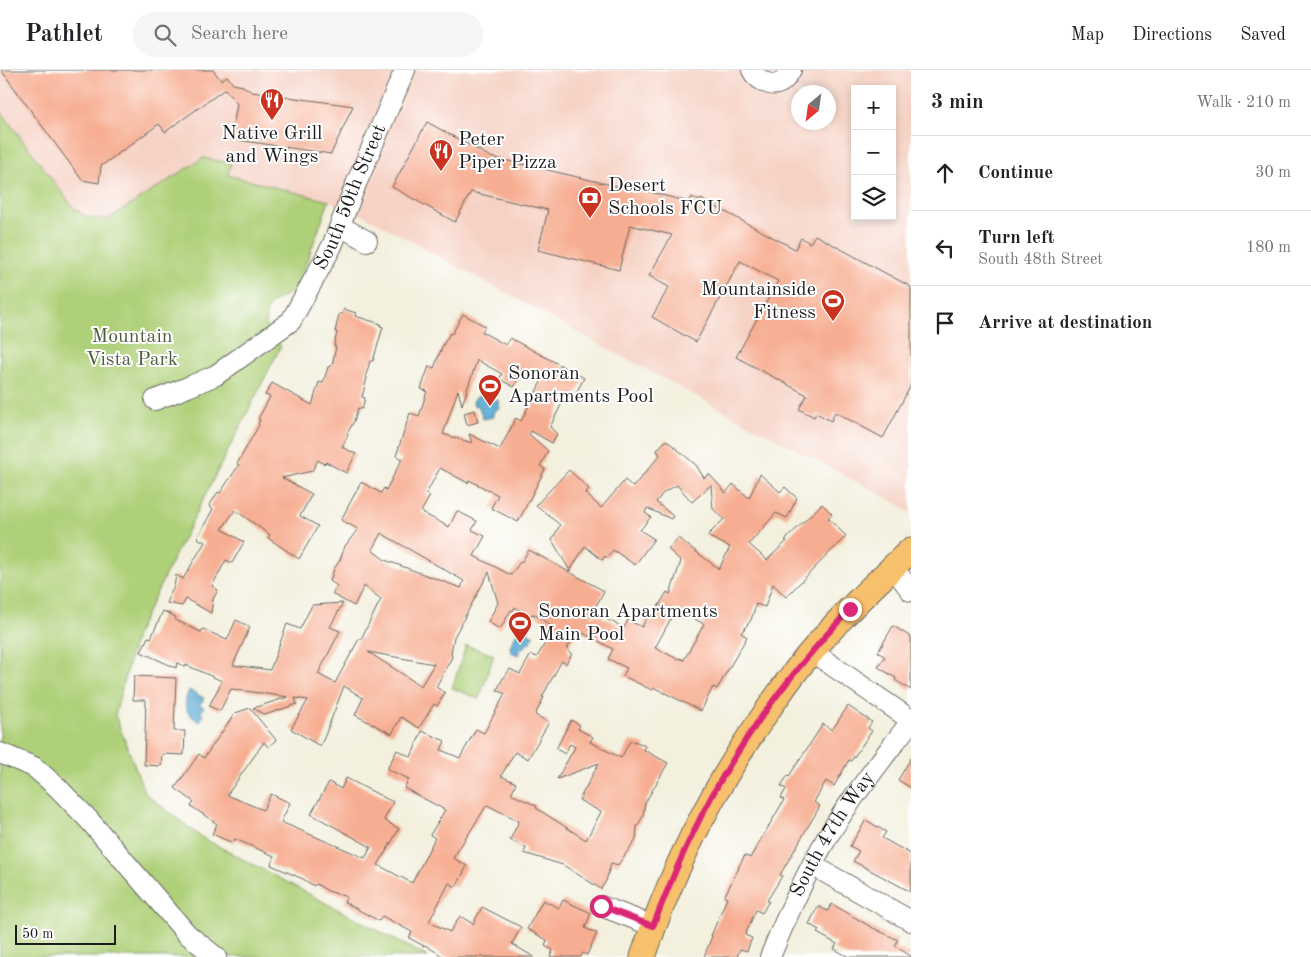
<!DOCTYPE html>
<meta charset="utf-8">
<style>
body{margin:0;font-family:"Old Standard TT",serif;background:#f6f6f6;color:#202124}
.controls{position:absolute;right:15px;top:15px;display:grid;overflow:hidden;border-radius:0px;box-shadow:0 2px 8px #0003}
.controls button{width:45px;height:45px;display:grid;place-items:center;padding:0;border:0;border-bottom:1px solid #e0e0e0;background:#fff;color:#202124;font:25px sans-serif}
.compass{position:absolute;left:791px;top:15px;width:45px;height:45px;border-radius:50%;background:#fff;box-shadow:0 2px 8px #0003;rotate:209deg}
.scale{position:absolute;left:15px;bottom:12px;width:101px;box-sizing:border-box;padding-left:5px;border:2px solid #1c1c1c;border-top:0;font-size:14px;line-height:18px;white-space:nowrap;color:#1c1c1c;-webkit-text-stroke:4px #fff;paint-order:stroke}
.stop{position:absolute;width:15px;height:15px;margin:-11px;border:4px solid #db2777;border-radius:50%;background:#fff}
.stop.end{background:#db2777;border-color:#fff;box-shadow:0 1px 5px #0008}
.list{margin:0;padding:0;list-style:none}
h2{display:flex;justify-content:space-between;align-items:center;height:65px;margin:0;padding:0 20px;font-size:21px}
h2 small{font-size:16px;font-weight:400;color:#757577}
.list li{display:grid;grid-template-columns:32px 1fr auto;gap:15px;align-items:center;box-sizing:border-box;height:75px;padding:0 20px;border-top:1px solid #e0e0e0}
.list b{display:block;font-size:19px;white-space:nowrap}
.list p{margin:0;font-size:16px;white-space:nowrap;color:#757577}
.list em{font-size:16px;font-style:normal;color:#757577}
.icon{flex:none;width:28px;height:28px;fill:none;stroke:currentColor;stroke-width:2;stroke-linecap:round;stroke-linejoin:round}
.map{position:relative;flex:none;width:911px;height:887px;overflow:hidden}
header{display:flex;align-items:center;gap:30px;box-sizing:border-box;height:70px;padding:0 25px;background:#fff;border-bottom:1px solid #e0e0e0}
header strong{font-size:24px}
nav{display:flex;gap:28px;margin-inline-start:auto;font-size:18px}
.search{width:350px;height:45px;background:#f6f6f6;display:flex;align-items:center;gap:12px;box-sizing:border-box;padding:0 18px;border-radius:28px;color:#757577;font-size:19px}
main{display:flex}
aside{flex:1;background:#fff}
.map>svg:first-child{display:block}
</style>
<header>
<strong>Pathlet</strong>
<div class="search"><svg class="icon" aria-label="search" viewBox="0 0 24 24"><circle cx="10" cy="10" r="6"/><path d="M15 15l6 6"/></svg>Search here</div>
<nav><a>Map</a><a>Directions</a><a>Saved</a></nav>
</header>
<main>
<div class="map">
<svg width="911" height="887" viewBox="0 0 911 887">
<rect width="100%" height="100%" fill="#fff"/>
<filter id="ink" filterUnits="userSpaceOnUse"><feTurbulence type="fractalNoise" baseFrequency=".02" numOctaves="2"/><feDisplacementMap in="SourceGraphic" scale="10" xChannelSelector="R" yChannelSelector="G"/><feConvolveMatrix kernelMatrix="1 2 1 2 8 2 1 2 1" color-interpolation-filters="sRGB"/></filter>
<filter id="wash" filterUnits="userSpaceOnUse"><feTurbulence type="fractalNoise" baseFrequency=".0096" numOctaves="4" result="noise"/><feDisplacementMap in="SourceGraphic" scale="20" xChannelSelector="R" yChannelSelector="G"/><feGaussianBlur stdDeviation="1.12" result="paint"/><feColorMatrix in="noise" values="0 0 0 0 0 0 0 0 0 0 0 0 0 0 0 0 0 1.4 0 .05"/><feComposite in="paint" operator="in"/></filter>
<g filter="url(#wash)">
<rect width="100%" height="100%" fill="#f3f0de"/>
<path fill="#f6d2c4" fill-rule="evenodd" d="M0,0H911V444L898,434L621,286L365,146L329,131L228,105L231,93L203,88L107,150L85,146L73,137L0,40ZM855,19H892V146H855ZM798,22H828V52H798Z"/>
<path fill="#aed078" stroke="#65764a" d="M0,40L73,137L85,146L107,150L203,88L231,93L228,105L329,131L310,183L297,217C291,226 281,225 274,232C258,244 268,266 281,276L174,487L136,565L115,645L145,723L201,767L428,887H0Z
M466,575L494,585L479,629L452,618Z"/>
<path fill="#55a8d0" stroke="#386276" d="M481,324C487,324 489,326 492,331L498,330L500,338L493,342L494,347L483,349L478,335L474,336L473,332L475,328Z
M526,561L534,566L530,573L527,574L524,578L521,579L518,585L511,582L510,576L516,564Z
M189,620L204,628L200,635L204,637L201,643L203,645L200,652C185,644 182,635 189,620Z"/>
<g id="blocks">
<path fill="#f7ad91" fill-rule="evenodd" d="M1,0H213L221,10L227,6L233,14L243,16L252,22L353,36L331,84L231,69L237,34L225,19L165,62L159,54L101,96L99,113L82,110Z
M427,52L491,87L638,121L639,119L689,132L692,127L700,131L701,129L795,179L801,168L810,173L815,165L911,217V315L883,368L835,342L831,351L816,343L814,347L799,339L807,325L736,287L778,211L740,191L696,272L652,247L669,217L649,206L672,165L630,155L619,200L538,180L548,140L471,122L455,152L392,117Z
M344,239L356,243L355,246L381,254L380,256L383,257L373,291H370L366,305L367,308L362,327L365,328L362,339L358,338L354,351L347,364L348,365L342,377L356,384L346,403L326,392L324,394L318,390L312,401L282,408L312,424L300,446L318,456L299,489L268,468L270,465L235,440L222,459L244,472L232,493L226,490L212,516L218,520L213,529L211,543L186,529L182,536L167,533L169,528H168L174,517L176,505L183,509L205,472L197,468L213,439L209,436L218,422L220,423L239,395L237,394L259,355L258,354L260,350L258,349L270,327L265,325L272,313L312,335L319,312L323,313L328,297L332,295L336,277L334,276L337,262H335L339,244H342Z
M463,244L485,256L482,262L506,275L510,268L584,308L571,333L564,329L550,357L557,364L552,373L531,361L529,364L548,381L540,396L545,399L518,452L491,438L498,425L469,410L468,413L440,398L426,424L430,426L421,442L449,457L457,441L477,451L472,460L485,466L474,486L511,505L520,492L521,493L529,480L604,521L590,547L597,544L624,558L628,550L642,557L648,545L652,547L667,522L670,524L681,491L668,479L678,468L719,499L730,477L707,466L724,449L713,439L711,415L692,432L677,415L664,422L656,432L673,446L671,449L647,438L645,443L651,447L640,460L654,469L635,495L613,480L607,488L605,486L602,490L585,476L570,501L552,470L560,455L536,435L569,400L589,419L585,423L601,438L625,410L633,417L660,385L657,380L666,370L696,395L704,408L709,404L726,423L733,414L749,428L760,404L780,422L785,417L797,428L787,448L776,443L749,474L767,490L787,471L785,470L822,434L832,444L828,448L846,466L786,527L773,514L765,537L756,534L751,550L741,563L747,567L717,619L713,617L701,641L655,618L652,620L623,606L627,598L608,589L613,579L579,561L567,578L569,579L568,581L572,584L566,594L562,591L560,594L542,627H544L535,645L549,652L528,689L515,682L501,706L516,713L511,724L537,736L536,738L586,770L601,742L579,730L599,693L557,709L575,677L570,674L565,684L556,679L571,650L580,655L578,659L593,667L590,672L621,688L630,671L637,672L645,676L644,680L668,693L645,733L643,746L637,757L636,769L618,795L611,793L606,811L601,819L563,795L524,783L526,778L510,770L519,751L487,735L453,788L467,796L456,817L449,813L429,852L450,862L460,846L473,854L482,837L521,857L512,874L534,887H444L425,875L424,876L409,868L412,862L382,846L379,851L344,832L347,827L328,821L316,814L314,816L303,809L271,795L274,786L235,769L233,773L212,764L217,754L191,736L194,732L175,718L199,684L204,688L235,643L250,638L276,670L268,677L264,672L227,725L263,740L271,724L290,733L281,752L365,788L371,777L311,744L329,712L341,719L346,708L393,732L384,750L399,759L378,795L412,813L435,768L430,765L445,740L404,718L409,709L387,699L397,680L411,687L422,661L445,671L441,680L460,688L476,659L484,663L505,624L497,620L503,608H504L510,599L520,604L530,586L532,585L537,587L554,558L534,544L527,546L515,537L513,541L511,540L500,559L488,552L498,533L489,502L454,567L451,583L452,587L436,617L445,623L437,636L434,634L419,658L401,647L392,664L355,645L363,628L344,616L324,668L320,676L291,659L308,630L295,628L297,634L265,645L253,638L288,627L231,619L220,641L209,636L222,611L186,595V597L177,593L176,598L141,582L148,567L151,568L163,541L176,547L175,550L201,562L203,559L227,570L236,550L250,557L233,595L270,600L287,554L300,559L312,535L343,533L330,557L340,561L318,604L335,613L359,569H361L381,529L364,516L354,536L332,524L337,516L330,511L334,499L340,490L345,476L358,459L341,450L361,412L381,423L384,418L386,420L402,389L396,386L410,343L419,346L427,321L421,319L429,296L434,298L442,277L450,263L452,264ZM477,290L502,304L499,309L514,317L523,300L542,310L521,351L516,348L500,379L469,364L472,373L443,364L458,320L462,335ZM381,463L464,511L461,518L385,490L372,480ZM676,539L704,554L684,590L679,588L678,589L655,578ZM368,582L434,594L421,616Z
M475,340L478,352L467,355L464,343Z
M893,556L911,567V620L895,610L896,608L878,597L885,587L878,582Z
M134,606L176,608L174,661H185L184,685L162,684L161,696L144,695L146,630H133Z
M848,636L872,652L868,658L872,661L851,691L849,690L834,716L826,711L814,732L820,736L780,805L782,806L767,831H769L762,843L756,840L745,865L752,868L747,881L740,879L737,887H704L712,866H711L727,828L724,827L739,798H738L745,785L750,788L784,730L781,728L786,719L781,716L788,705L789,706L823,654L832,660Z
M911,688V718L898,710Z
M866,750L886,762L882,768L911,784V822L853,791L859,781L850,776Z
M543,830L559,838L563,830L591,843L585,858L597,863L587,885L583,883L581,887H550L553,880L545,876L547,870L527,859Z
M832,834L871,857L898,870L895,876L911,886V887H849L834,879L837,874L817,863L819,860L809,854L818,836L828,841Z"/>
</g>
</g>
<g filter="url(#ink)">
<use href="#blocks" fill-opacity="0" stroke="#676660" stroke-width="1"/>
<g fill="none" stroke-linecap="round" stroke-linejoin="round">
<g stroke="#676660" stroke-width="22">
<g id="minor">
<path d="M752,0C756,9 771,18 780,13C785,11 788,4 791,0"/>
<path d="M340,156L367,171"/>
<path id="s1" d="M155,330L188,317L216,305L291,251L332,176L356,114L405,0"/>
<path d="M893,497L911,521"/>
<path d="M811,581L911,650"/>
<path d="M0,683L34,697L57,717L89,750L187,864L216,887"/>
<path d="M812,795L911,851"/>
<path d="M601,836L653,856"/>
<path id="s2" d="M770,887C786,848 803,809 824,773C849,730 881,691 911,651"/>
</g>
</g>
<g stroke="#676660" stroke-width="27">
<path id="major" d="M643,887C672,799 712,720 765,644C780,622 795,600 813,580C843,544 877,512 911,480"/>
</g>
<use href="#minor" stroke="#fff" stroke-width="20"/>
<use href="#major" stroke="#f7c06c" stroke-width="25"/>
</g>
</g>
<g fill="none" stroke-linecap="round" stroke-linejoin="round" filter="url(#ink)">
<path stroke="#db2777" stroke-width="6" d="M601,836L653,856C665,826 677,795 692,765C731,682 787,606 850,539"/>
</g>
<defs>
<g id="restaurant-pin" transform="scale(1.25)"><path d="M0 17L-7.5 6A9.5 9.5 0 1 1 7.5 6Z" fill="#c8321e" stroke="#fff"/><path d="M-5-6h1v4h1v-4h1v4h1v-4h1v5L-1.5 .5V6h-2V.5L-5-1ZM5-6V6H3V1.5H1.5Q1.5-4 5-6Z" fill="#fff"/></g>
<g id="bank-pin" transform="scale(1.25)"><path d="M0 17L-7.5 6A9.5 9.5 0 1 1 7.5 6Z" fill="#c8321e" stroke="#fff"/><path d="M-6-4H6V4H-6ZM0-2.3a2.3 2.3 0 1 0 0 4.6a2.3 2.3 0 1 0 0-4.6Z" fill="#fff"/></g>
<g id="stadium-pin" transform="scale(1.25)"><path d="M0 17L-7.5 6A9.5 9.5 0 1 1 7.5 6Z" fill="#c8321e" stroke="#fff"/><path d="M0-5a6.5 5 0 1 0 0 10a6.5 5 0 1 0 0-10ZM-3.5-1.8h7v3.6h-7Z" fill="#fff"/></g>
</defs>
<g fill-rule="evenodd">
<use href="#restaurant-pin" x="272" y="30"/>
<use href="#restaurant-pin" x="441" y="81"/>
<use href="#bank-pin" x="590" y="128"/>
<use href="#stadium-pin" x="833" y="231"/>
<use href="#stadium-pin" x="490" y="316"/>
<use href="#stadium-pin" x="520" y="553"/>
</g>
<g text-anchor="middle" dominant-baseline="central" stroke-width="4" stroke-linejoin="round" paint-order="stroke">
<g font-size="20" fill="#1c1c1c" stroke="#fff" text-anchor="start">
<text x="272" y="64" text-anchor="middle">Native Grill<tspan x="272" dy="23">and Wings</tspan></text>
<text x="458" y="70">Peter<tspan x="458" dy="23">Piper Pizza</tspan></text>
<text x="608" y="116">Desert<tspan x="608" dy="23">Schools FCU</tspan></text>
<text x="816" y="220" text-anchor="end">Mountainside<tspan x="816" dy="23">Fitness</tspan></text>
<text x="508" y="304">Sonoran<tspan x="508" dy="23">Apartments Pool</tspan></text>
<text x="538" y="542">Sonoran Apartments<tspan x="538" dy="23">Main Pool</tspan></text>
</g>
<g font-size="20" fill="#1c1c1c" stroke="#fff">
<text stroke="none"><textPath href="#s1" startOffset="296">South 50th Street</textPath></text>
<text stroke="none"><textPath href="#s2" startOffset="138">South 47th Way</textPath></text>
</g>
<g font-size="20" fill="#4f5b3c" stroke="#fff">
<text x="132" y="267">Mountain<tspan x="132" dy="23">Vista Park</tspan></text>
</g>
</g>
</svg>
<div class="controls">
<button>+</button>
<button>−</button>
<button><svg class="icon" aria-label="layers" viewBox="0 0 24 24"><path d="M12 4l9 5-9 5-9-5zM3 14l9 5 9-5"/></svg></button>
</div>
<svg class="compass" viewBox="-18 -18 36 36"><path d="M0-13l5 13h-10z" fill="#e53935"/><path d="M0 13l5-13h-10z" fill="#757577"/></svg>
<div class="scale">50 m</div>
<div class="stop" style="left:601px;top:836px"></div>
<div class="stop end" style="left:850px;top:539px"></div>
</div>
<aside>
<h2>3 min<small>Walk · 210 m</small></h2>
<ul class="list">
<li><svg class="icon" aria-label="ahead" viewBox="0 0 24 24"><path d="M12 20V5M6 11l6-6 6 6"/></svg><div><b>Continue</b></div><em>30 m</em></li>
<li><svg class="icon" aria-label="left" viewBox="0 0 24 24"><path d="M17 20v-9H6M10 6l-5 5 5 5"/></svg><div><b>Turn left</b><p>South 48th Street</p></div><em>180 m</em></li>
<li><svg class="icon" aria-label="arrive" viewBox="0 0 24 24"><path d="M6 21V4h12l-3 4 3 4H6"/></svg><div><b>Arrive at destination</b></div></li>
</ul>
</aside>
</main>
